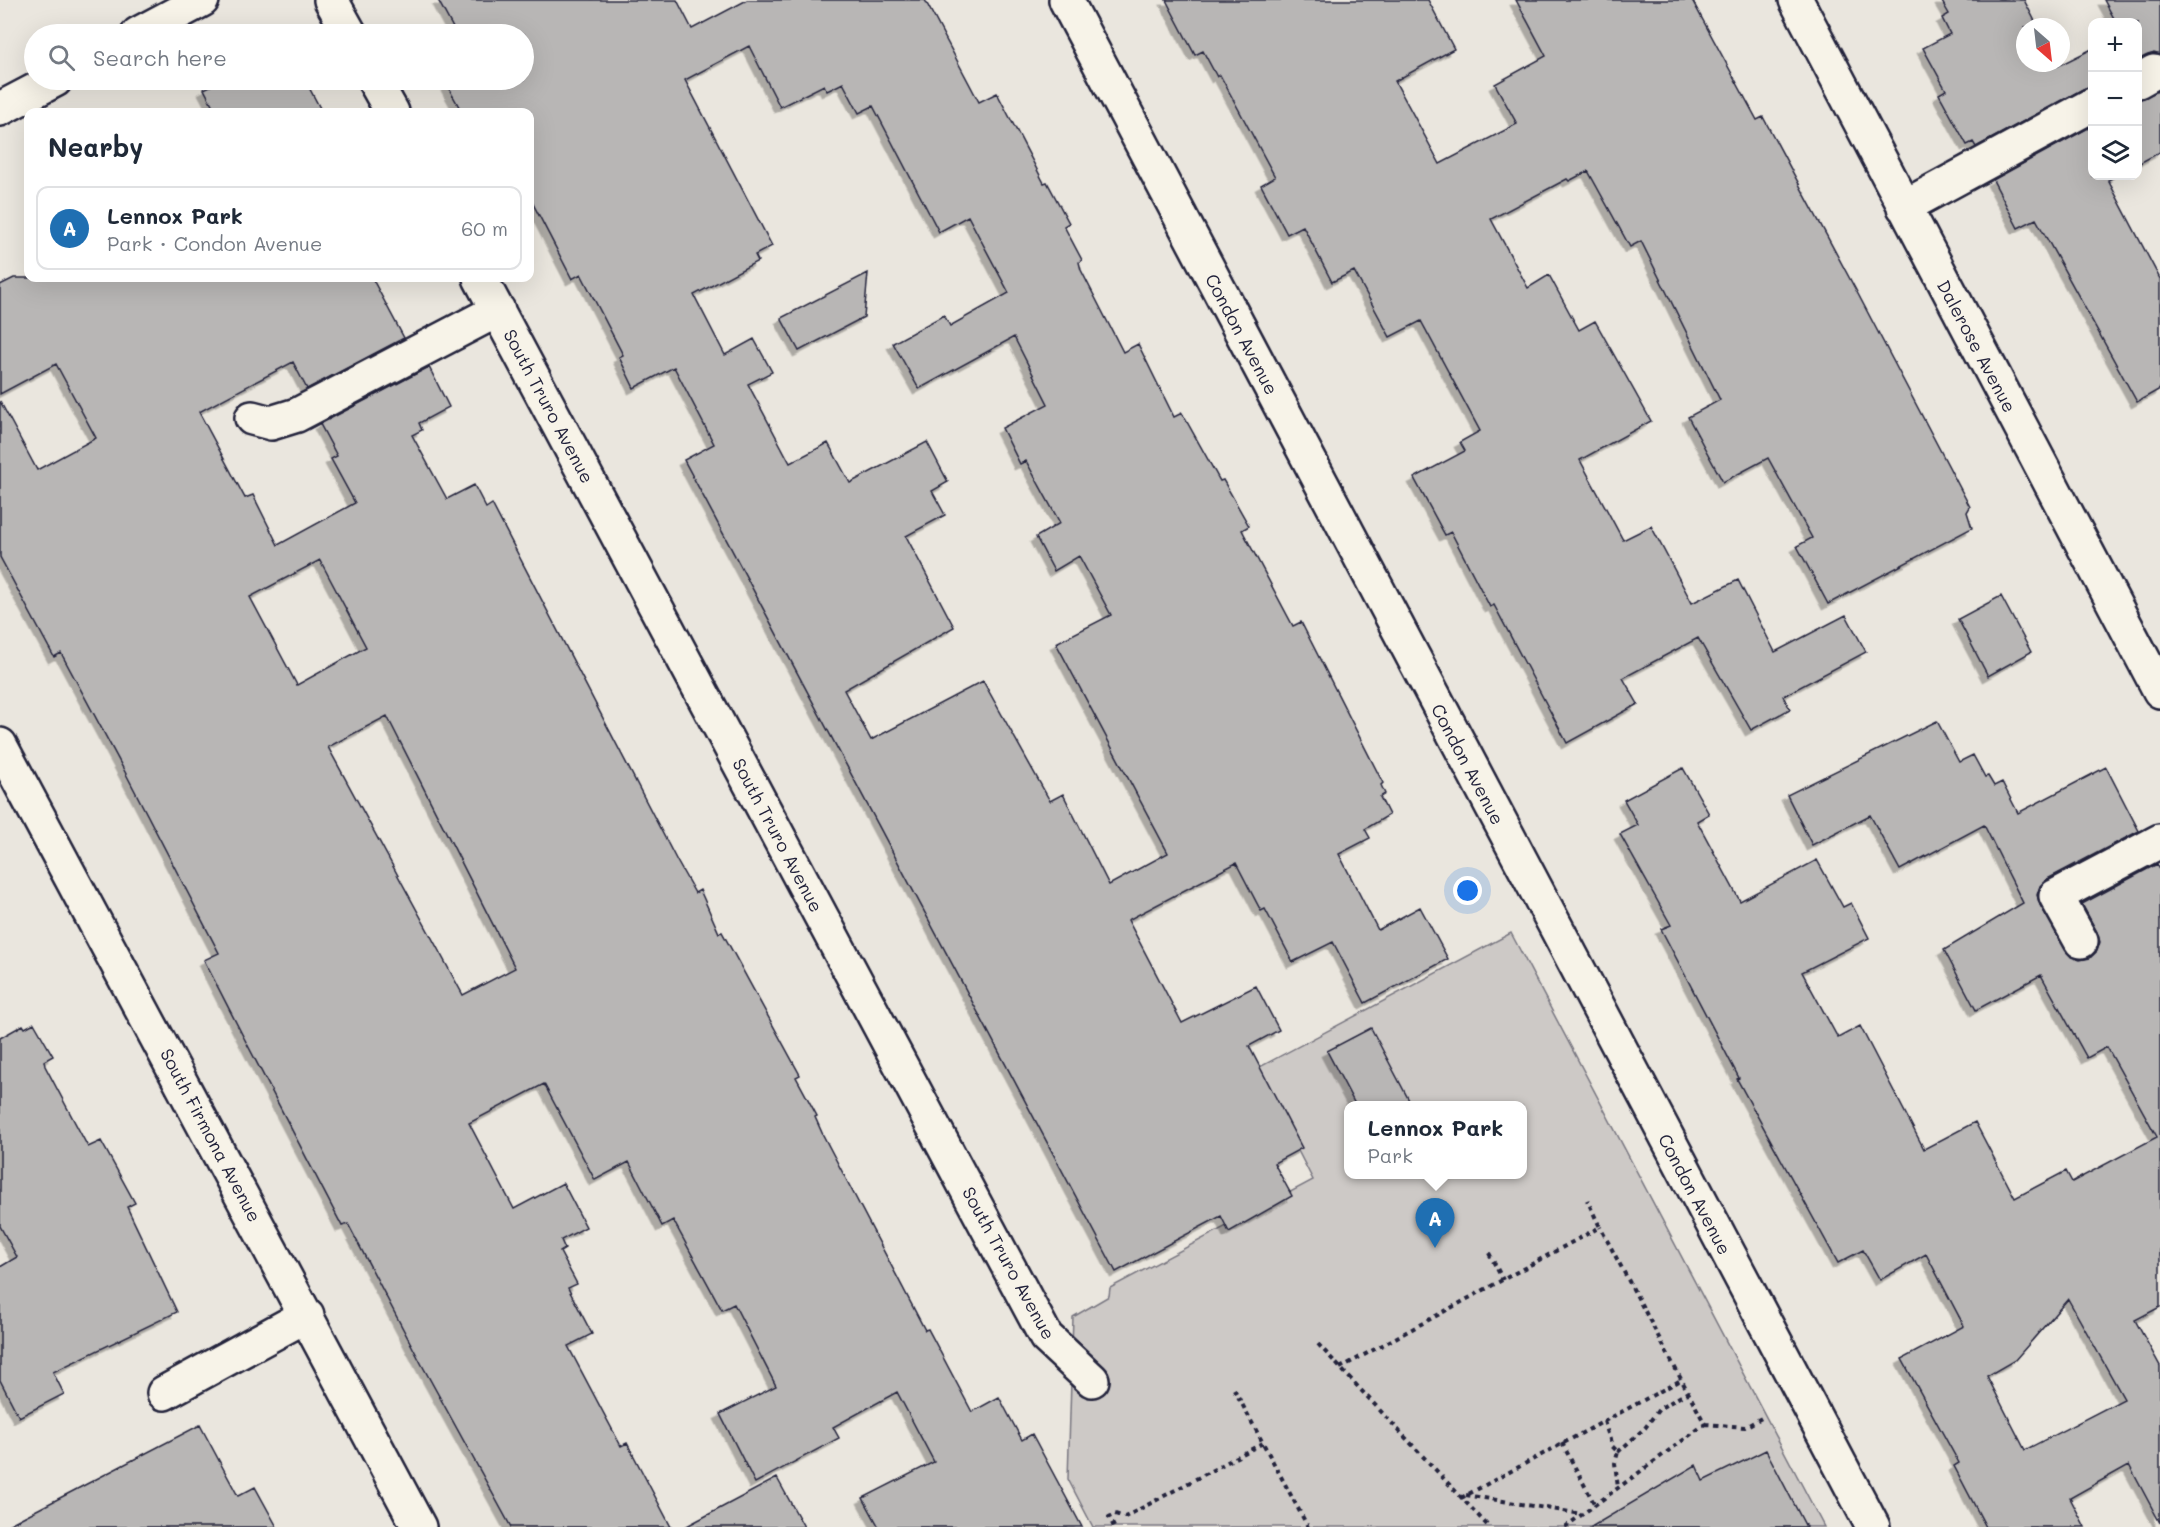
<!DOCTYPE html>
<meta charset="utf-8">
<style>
body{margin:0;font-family:Mali,sans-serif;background:#f6f6f7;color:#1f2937}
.controls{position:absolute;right:18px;top:18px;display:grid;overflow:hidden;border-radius:12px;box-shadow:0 6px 24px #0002}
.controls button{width:54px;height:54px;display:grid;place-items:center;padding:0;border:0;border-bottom:2px solid #e0e1e3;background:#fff;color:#1f2937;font:30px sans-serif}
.compass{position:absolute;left:2016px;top:18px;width:54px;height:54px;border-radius:50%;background:#fff;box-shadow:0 6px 24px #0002;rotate:152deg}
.you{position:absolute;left:1468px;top:891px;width:21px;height:21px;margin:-15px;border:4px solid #fff;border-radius:50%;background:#1a73e8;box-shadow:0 0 0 9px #1a73e833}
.badge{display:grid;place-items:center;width:39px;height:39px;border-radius:50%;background:#1f6fb2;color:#fff;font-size:20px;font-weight:700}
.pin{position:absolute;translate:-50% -50px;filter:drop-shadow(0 2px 3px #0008)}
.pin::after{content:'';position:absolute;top:32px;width:21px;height:18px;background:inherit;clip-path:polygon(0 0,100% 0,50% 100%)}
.popup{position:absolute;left:1344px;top:1101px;width:183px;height:78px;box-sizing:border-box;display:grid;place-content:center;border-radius:12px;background:#fff;filter:drop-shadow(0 2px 4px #0005);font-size:20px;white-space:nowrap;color:#747a83}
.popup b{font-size:22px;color:#1f2937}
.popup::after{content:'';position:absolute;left:50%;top:100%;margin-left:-12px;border:12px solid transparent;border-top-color:#fff}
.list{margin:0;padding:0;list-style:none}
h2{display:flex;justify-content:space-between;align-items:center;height:78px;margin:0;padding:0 24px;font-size:26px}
h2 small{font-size:20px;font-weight:400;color:#747a83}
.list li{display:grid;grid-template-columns:39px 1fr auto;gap:18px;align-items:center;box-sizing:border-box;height:84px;margin:0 12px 12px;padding:0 12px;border:2px solid #e0e1e3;border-radius:12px}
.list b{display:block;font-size:22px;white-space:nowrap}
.list p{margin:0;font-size:20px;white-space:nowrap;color:#747a83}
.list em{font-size:20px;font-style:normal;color:#747a83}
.icon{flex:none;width:33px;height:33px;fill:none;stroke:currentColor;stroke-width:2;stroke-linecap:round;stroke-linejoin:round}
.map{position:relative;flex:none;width:2160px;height:1527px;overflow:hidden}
.search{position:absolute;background:#fff;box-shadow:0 6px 24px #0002;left:24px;top:24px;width:510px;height:66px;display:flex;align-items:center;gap:15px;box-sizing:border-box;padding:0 21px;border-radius:33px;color:#747a83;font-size:22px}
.panel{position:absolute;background:#fff;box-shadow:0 6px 24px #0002;left:24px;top:108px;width:510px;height:174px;border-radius:12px}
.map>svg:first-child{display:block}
</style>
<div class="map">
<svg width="2160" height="1527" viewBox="0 0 2160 1527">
<defs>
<filter id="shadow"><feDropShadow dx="-5.5" dy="5.5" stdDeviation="0" flood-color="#0004"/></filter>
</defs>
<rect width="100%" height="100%" fill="#eae6de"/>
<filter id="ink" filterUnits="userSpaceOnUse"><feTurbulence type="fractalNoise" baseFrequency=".0167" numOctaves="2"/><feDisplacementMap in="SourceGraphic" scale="12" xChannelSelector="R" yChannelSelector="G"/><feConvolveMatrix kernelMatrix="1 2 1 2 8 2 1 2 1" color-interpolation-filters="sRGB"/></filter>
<g filter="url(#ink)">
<path fill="#cdc9c6" stroke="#787680" stroke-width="1.5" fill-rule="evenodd" d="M1511,933L1824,1527H1093L1068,1479L1073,1317L1109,1296L1110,1288L1313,1180L1256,1069ZM1348,1106H1522V1174H1348Z"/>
<path fill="#b8b6b5" stroke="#22223b" stroke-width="1.5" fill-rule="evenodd" filter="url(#shadow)" d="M438,0H677L692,29L747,0H925L979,102L997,93L1044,183L1047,182L1069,223L1064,226L1082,260L1079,262L1081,270L1123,352L1138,344L1174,417L1182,413L1220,481L1223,480L1249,526L1242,530L1293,626L1301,622L1383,783L1381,785L1385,794L1380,797L1389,815L1365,829L1370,838L1339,854L1378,930L1420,907L1448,959L1365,1003L1333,942L1293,962L1265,909L1261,911L1236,863L1128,920L1182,1023L1256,986L1279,1030L1249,1046L1302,1148L1274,1163L1292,1196L1229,1232L1221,1216L1116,1272L684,460L714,444L674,367L634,388L619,357L623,355L581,274L572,279L530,198V112H462L444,80H524V34H442L453,28ZM749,46L780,107L824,85L827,91L843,83L859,113L873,106L939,232L968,216L1009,293L950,326L944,315L893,343L919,389L1014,337L1048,404L1002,428L1020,464L1026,461L1060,523L1036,537L1054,571L1079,556L1111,615L1056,643L1168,853L1109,885L1063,794L1050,801L983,681L871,740L844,690L954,627L906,536L945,515L932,491L948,482L927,442L850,483L828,443L790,463L748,384L772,372L754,339L725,355L694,295L758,261L755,255L772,246L685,80Z
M1166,0H1428L1454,49L1395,81L1440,164L1517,124L1495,84L1546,56L1516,0H1692L1757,120L1763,117L1858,294L1970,507L1967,512L1972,528L1828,604L1797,546L1812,538L1768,458L1723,482L1688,417L1720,400L1641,241L1630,247L1588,171L1569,181L1567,179L1491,219L1528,288L1549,275L1579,330L1595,321L1651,421L1580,460L1623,540L1651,526L1692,603L1738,580L1775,652L1846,615L1866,652L1783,696L1790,709L1751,730L1698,638L1623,678L1638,704L1567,743L1494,605L1490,607L1451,532L1445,535L1414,478L1465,451L1460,442L1480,431L1421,321L1390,337L1354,271L1332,282L1303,226L1287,234L1261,185L1275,177L1220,75L1217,77L1203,51L1195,55Z
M1941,0H2024L2038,27H2025V63H2057L2058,66L2092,49V86L2083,89L1976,147L1973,142L1967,145L1939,94L1946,90L1923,48L1950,34L1942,18L1949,14Z
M2104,0H2160V55L2154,53L2138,60V22H2116Z
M222,80H305L322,112H216L204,89Z
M2160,90V152L2138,164V100Z
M2092,126V176H2117L2108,180L2160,279V389L2137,402L2036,219L2018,228L1993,180Z
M868,273L864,317L799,351L781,318Z
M14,278H372L404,338L307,389L293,362L199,412L245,498L253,495L278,545L355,503L331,459L337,456L320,424L429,367L449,407L419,423L422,430L412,435L447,499L474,485L486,508L492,504L677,861L695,893L700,890L719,933L722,932L800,1075L796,1077L817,1116L815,1117L823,1135L925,1330L928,1329L972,1412L999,1397L1022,1440L1032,1434L1082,1527H879L863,1498L934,1462L897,1392L833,1427L839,1438L755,1483L720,1414L776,1386L734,1304L722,1310L673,1220L662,1226L629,1162L595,1180L544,1084L469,1123L514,1209L563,1183L586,1227L561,1240L565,1249L560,1252L577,1284L568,1288L592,1334L568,1346L621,1446L627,1443L671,1527H511L422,1365L348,1224L342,1226L244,1038L204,960L219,953L125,772L61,653L54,657L0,557V401L37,470L96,438L56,364L0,394V285ZM320,560L366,647L297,685L250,597ZM387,716L515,968L463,995L328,747Z
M2001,596L2031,652L1988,676L1958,619Z
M1937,721L1959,762L1973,755L1985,777L1988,776L1994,786L2002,782L2018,813L2106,767L2139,831L2047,879L2040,886L2037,895L2040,905L2071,957L2080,960L2090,958L2097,951L2100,942L2097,932L2082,904L2157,864L2160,870V1307L2135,1320L2160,1366V1523L2129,1465L2070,1498L2085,1527H1986L1954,1466L1959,1463L1902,1359L1964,1326L1926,1254L1880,1280L1863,1250L1838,1263L1737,1079L1739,1078L1661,929L1671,925L1620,834L1638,825L1624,800L1683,768L1709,814L1697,821L1740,901L1817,860L1843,907L1851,903L1869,938L1802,972L1838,1038L1860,1026L1924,1149L1975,1122L2015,1198L2066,1171L2072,1182L2157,1137L2107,1047L2087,1058L2041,975L1976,1010L1944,950L2023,903L1984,825L1900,870L1870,815L1812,845L1787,795ZM2068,1299L2124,1399L2025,1450L1987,1376L2015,1360Z
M34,1023L53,1056L44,1061L45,1066L88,1147L101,1141L135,1203L127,1207L177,1312L53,1372L64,1394L19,1417L0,1380V1267L17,1257L0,1226V1038L23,1025L25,1028Z
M1371,1028L1412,1106H1356L1327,1051Z
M200,1425L238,1496L255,1487L277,1527H4Z
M1766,1450L1806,1527H1591L1696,1465L1703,1481Z
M777,1478L804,1527H685Z"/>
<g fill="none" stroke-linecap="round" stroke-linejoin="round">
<g stroke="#22223b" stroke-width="38">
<path id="minor" d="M331,0L350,34
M1066,0L1873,1527
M1796,0L2160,691
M138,34L202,0
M374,80L392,112
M2138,81L2154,72
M0,109L55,80
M1904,207L2092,105
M480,278L1046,1337L1092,1380
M252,418L271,423L297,415L498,310
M0,745L419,1527
M2081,941L2056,896L2160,841
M164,1393L307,1315"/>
</g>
<path stroke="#22223b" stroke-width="4" stroke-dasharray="4.5 4.5" stroke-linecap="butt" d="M1489,1253L1503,1280
M1318,1344L1489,1527
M1340,1368L1600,1227L1587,1200
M1234,1389L1308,1527
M1604,1421L1612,1446L1618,1452L1615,1463L1618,1488
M1705,1424L1745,1427L1765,1416
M1562,1443L1595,1505
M1618,1452L1645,1428L1659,1409L1688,1392
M1466,1495L1582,1514
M1461,1498L1681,1380
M1114,1527L1109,1517L1115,1514L1125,1517L1263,1443
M1565,1527L1705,1424L1600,1227"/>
<use href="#minor" stroke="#f7f3e8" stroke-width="33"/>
</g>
</g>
<g text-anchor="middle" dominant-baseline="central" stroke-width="4.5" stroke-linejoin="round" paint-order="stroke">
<g font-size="18" fill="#22223b" stroke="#f7f3e8">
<text transform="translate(1242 334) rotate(62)">Condon Avenue</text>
<text transform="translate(1977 346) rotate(62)">Dalerose Avenue</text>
<text transform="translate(549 406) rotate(62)">South Truro Avenue</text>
<text transform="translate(1468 764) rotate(62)">Condon Avenue</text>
<text transform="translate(778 835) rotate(62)">South Truro Avenue</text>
<text transform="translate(211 1135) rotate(62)">South Firmona Avenue</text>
<text transform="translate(1695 1194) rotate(62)">Condon Avenue</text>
<text transform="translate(1009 1263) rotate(61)">South Truro Avenue</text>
</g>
</g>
</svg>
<div class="controls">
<button>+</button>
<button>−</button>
<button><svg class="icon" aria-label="layers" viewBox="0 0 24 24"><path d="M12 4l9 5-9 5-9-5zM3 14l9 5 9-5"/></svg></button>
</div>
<svg class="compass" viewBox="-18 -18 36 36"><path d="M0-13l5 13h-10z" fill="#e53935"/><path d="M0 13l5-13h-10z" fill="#747a83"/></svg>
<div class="you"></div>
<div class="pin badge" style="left:1435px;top:1248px">A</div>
<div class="popup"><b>Lennox Park</b>Park</div>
<div class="search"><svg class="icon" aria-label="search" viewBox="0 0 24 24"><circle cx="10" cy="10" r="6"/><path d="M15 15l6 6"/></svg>Search here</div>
<section class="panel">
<h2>Nearby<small></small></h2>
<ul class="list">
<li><span class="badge">A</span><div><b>Lennox Park</b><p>Park · Condon Avenue</p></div><em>60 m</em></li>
</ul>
</section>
</div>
